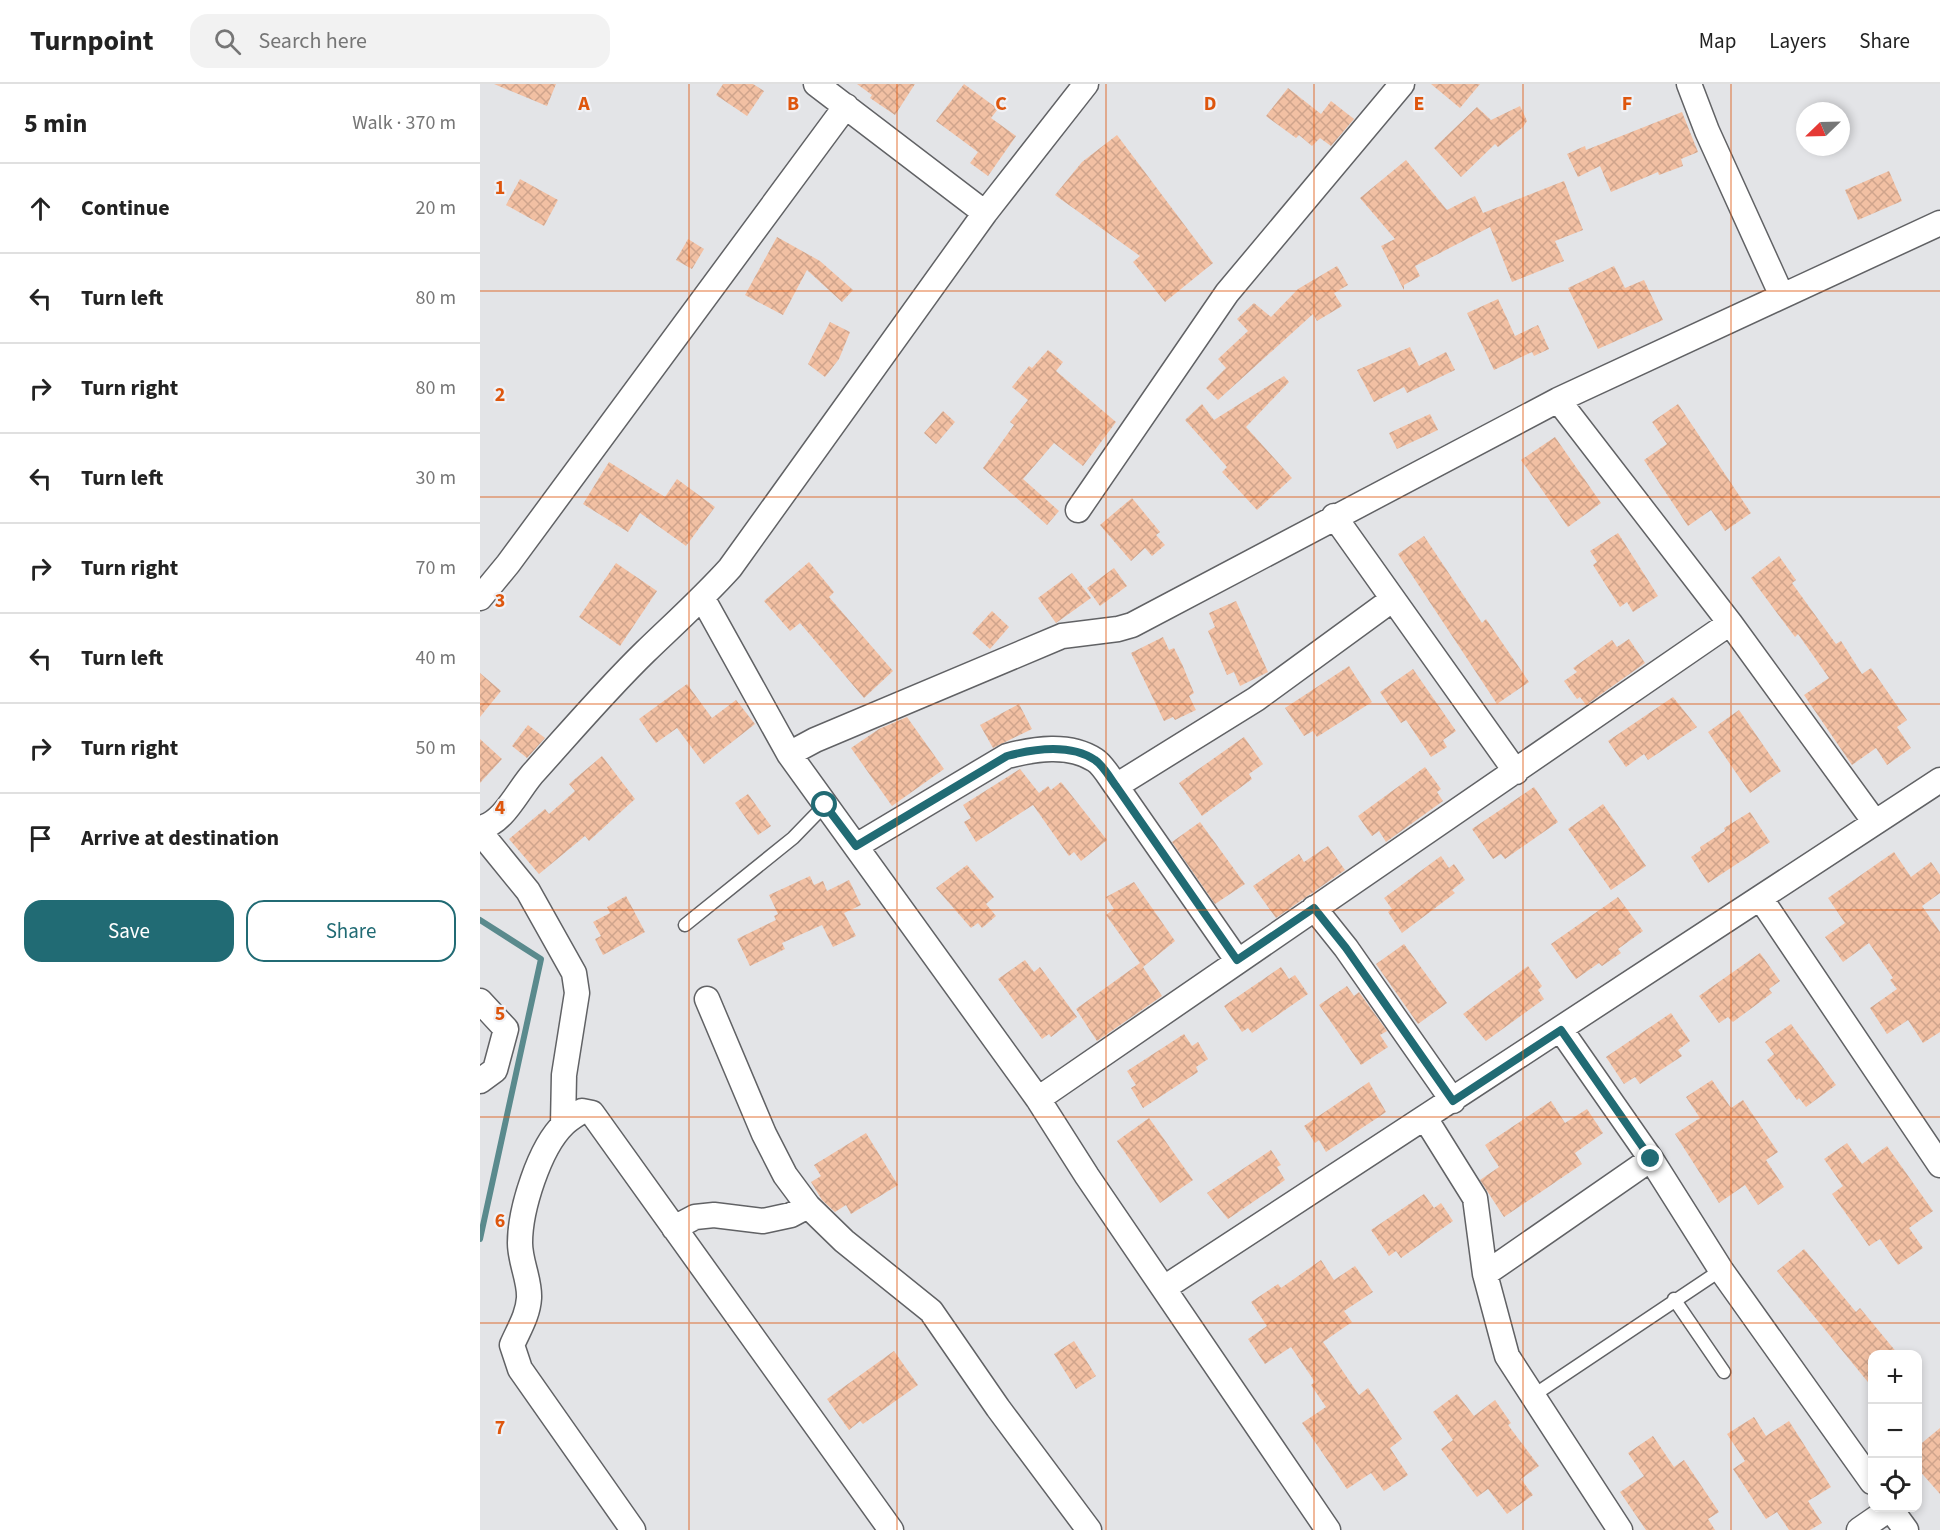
<!DOCTYPE html>
<meta charset="utf-8">
<style>
body{margin:0;font-family:"Source Sans 3",sans-serif;background:#f2f2f2;color:#222}
.controls{position:absolute;right:18px;bottom:18px;display:grid;overflow:hidden;border-radius:12px;box-shadow:0 3px 9px #0003}
.controls button{width:54px;height:54px;display:grid;place-items:center;padding:0;border:0;border-bottom:2px solid #e0e0e0;background:#fff;color:#222;font:30px sans-serif}
.compass{position:absolute;left:1316px;top:18px;width:54px;height:54px;border-radius:50%;background:#fff;box-shadow:0 3px 9px #0003;rotate:247deg}
.stop{position:absolute;width:18px;height:18px;margin:-14px;border:4px solid #216b74;border-radius:50%;background:#fff}
.stop.end{background:#216b74;border-color:#fff;box-shadow:0 2px 6px #0008}
.list{margin:0;padding:0;list-style:none}
h2{display:flex;justify-content:space-between;align-items:center;height:78px;margin:0;padding:0 24px;font-size:26px}
h2 small{font-size:20px;font-weight:400;color:#767676}
.list li{display:grid;grid-template-columns:39px 1fr auto;gap:18px;align-items:center;box-sizing:border-box;height:90px;padding:0 24px;border-top:2px solid #e0e0e0}
.list b{display:block;font-size:22px;white-space:nowrap}
.list em{font-size:20px;font-style:normal;color:#767676}
.actions{display:flex;gap:12px;padding:18px 24px}
.actions a{flex:1;padding:14px 0;border:2px solid #216b74;border-radius:18px;text-align:center;font-size:21px;color:#216b74}
.actions .main{background:#216b74;color:#fff}
.icon{flex:none;width:33px;height:33px;fill:none;stroke:currentColor;stroke-width:2;stroke-linecap:round;stroke-linejoin:round}
.map{position:relative;flex:none;width:1460px;height:1446px;overflow:hidden}
header{display:flex;align-items:center;gap:36px;box-sizing:border-box;height:84px;padding:0 30px;background:#fff;border-bottom:2px solid #e0e0e0}
header strong{font-size:28px}
nav{display:flex;gap:33px;margin-inline-start:auto;font-size:21px}
.search{width:420px;height:54px;background:#f2f2f2;display:flex;align-items:center;gap:15px;box-sizing:border-box;padding:0 21px;border-radius:18px;color:#767676;font-size:22px}
main{display:flex}
aside{flex:1;background:#fff}
.map>svg:first-child{display:block}
</style>
<header>
<strong>Turnpoint</strong>
<div class="search"><svg class="icon" aria-label="search" viewBox="0 0 24 24"><circle cx="10" cy="10" r="6"/><path d="M15 15l6 6"/></svg>Search here</div>
<nav><a>Map</a><a>Layers</a><a>Share</a></nav>
</header>
<main>
<aside>
<h2>5 min<small>Walk · 370 m</small></h2>
<ul class="list">
<li><svg class="icon" aria-label="ahead" viewBox="0 0 24 24"><path d="M12 20V5M6 11l6-6 6 6"/></svg><div><b>Continue</b></div><em>20 m</em></li>
<li><svg class="icon" aria-label="left" viewBox="0 0 24 24"><path d="M17 20v-9H6M10 6l-5 5 5 5"/></svg><div><b>Turn left</b></div><em>80 m</em></li>
<li><svg class="icon" aria-label="right" viewBox="0 0 24 24"><path d="M7 20v-9h11M14 6l5 5-5 5"/></svg><div><b>Turn right</b></div><em>80 m</em></li>
<li><svg class="icon" aria-label="left" viewBox="0 0 24 24"><path d="M17 20v-9H6M10 6l-5 5 5 5"/></svg><div><b>Turn left</b></div><em>30 m</em></li>
<li><svg class="icon" aria-label="right" viewBox="0 0 24 24"><path d="M7 20v-9h11M14 6l5 5-5 5"/></svg><div><b>Turn right</b></div><em>70 m</em></li>
<li><svg class="icon" aria-label="left" viewBox="0 0 24 24"><path d="M17 20v-9H6M10 6l-5 5 5 5"/></svg><div><b>Turn left</b></div><em>40 m</em></li>
<li><svg class="icon" aria-label="right" viewBox="0 0 24 24"><path d="M7 20v-9h11M14 6l5 5-5 5"/></svg><div><b>Turn right</b></div><em>50 m</em></li>
<li><svg class="icon" aria-label="arrive" viewBox="0 0 24 24"><path d="M6 21V4h12l-3 4 3 4H6"/></svg><div><b>Arrive at destination</b></div></li>
</ul>
<div class="actions"><a class="main">Save</a><a>Share</a></div>
</aside>
<div class="map">
<svg width="1460" height="1446" viewBox="0 0 1460 1446">
<defs>
<pattern id="building-cross-hatch" width="8" height="8" patternUnits="userSpaceOnUse" patternTransform="scale(1.5)"><rect width="8" height="8" fill="#f2c0a3"/><path d="M0 0l8 8M0 8l8-8" fill="none" stroke="#cfa48c"/></pattern>
</defs>
<rect width="100%" height="100%" fill="#e3e4e7"/>
<g fill="none" stroke-linecap="round" stroke-linejoin="round">
<path stroke="#5a8a8d" stroke-width="6" d="M0,836L61,875L0,1155"/>
</g>
<path fill="url(#building-cross-hatch)" d="M14,0H76L67,22Z
M243,0H273L284,7L267,32L236,11Z
M377,0H435L415,31L390,14L392,11Z
M484,0L518,25L511,34L536,52L508,92L490,79L498,68L456,37Z
M951,0H1000L980,24Z
M808,4L841,30L851,17L874,35L851,62L840,54L832,62L819,51L816,54L786,32Z
M1040,22L1047,37L1043,43L1018,63L1015,60L981,93L954,64L997,23L1011,36Z
M1202,28L1218,68L1201,75L1203,82L1179,91L1178,88L1131,108L1120,82L1098,93L1087,70L1105,62L1106,66Z
M637,51L733,179L685,218L653,178L660,172L575,111L602,78Z
M926,76L967,126L995,112L1003,129L1084,97L1103,146L1075,157L1084,177L1032,198L1010,143L935,182L940,192L924,201V206L901,162L915,155L880,114Z
M1409,87L1422,117L1378,136L1365,106Z
M40,95L78,116L64,142L26,121Z
M297,153L340,177L373,206L362,218L327,186L303,231L265,211Z
M208,155L224,165L212,185L196,176Z
M857,182L868,201L854,209L862,222L837,237L833,230L738,316L726,304L746,284L738,275L768,247L757,235L774,219L791,233L818,205Z
M1134,182L1145,204L1164,196L1183,236L1118,265L1088,204Z
M1018,215L1035,252L1058,241L1069,265L1054,272L1052,268L1014,286L987,229Z
M350,238L370,248L359,275L345,293L328,280Z
M930,263L939,282L966,268L975,286L927,309L924,303L894,318L877,286Z
M568,266L583,278L576,287L636,338L603,382L574,359L543,395L579,427L567,441L503,384L534,341L530,338L548,316L532,303L549,282L552,284Z
M804,292L809,298L766,343L812,394L777,426L742,388L747,383L705,336L722,320L734,336Z
M1198,320L1271,429L1245,447L1231,426L1208,442L1164,376L1187,360L1172,338Z
M463,327L475,338L456,360L444,349Z
M950,330L958,346L917,365L909,349Z
M1075,353L1121,419L1088,443L1041,376Z
M129,378L185,413L197,395L235,423L206,462L160,429L148,448L103,420Z
M652,414L680,448L676,451L685,461L672,472L665,464L651,477L620,441Z
M1138,449L1178,512L1153,528L1147,518L1140,523L1113,481L1117,478L1110,467Z
M944,452L1002,539L1006,535L1049,598L1017,620L918,470Z
M1299,472L1316,496L1312,499L1356,560L1361,557L1382,590L1391,584L1427,636L1417,643L1431,664L1407,681L1396,664L1372,681L1324,611L1349,594L1318,550L1315,553L1271,494Z
M329,478L354,508L349,513L413,587L384,614L320,539L310,547L284,517Z
M136,479L177,507L140,562L99,533Z
M634,484L647,502L620,522L607,504Z
M592,489L611,514L576,539L558,514Z
M756,517L788,588L760,602L754,588L747,591L728,547L735,543L729,529Z
M512,527L529,543L510,565L492,549Z
M683,553L689,566L694,564L702,580L714,609L709,612L716,626L695,636L693,633L684,637L651,569Z
M1149,555L1165,579L1106,621L1100,613L1097,615L1084,597L1097,588L1093,584L1132,556L1137,563Z
M869,582L892,618L837,653L833,647L824,652L805,624Z
M933,585L976,647L963,656L967,663L951,673L926,636L921,639L900,608Z
M0,589L21,607L0,633Z
M207,600L232,634L256,616L275,640L224,680L197,644L176,659L159,635Z
M1193,613L1217,643L1168,676L1164,670L1146,683L1128,657Z
M539,620L552,645L513,664L500,641Z
M1259,626L1301,687L1270,709L1228,648Z
M427,633L464,685L412,722L371,664L399,645Z
M48,641L65,654L47,674L32,662Z
M764,653L783,680L769,690L772,695L722,732L699,699Z
M0,655L22,675L0,699Z
M122,672L155,715L109,757L105,752L59,790L29,755L65,725L69,730L95,707L89,700Z
M945,683L961,705L957,708L963,717L906,758L899,747L892,752L878,732Z
M540,685L559,709L568,702L571,706L581,698L627,756L601,777L594,768L589,772L553,721L496,758L484,738L491,734L483,721Z
M1054,703L1078,738L1025,775L1021,770L1013,775L992,745Z
M268,710L291,742L278,751L255,719Z
M1123,720L1166,782L1131,806L1088,745Z
M1270,728L1290,758L1228,799L1211,773L1221,766L1220,763L1245,747L1244,744Z
M720,738L765,800L735,820L692,758Z
M848,762L865,786L796,834L773,802L819,770L824,778Z
M1414,768L1431,793L1451,778L1460,791V809L1442,822L1460,848V948L1443,959L1428,936L1407,950L1390,924L1417,905L1410,896L1413,894L1389,859L1363,878L1345,853L1365,839L1348,814Z
M961,772L969,784L974,780L985,796L972,806L975,809L922,849L908,828L912,825L904,814Z
M487,781L514,813L506,820L516,832L502,844L498,839L491,844L456,804Z
M330,792L334,801L343,797L347,807L369,796L381,821L364,829L376,852L353,863L342,841L302,859L305,865L270,882L257,855L296,836L294,832L298,830L289,811Z
M654,798L695,857L663,883L682,912L617,957L596,925L660,879L626,831L634,825L626,813Z
M146,812L165,848L123,871L115,855L121,852L113,838L130,829L127,823Z
M1138,813L1163,847L1138,865L1141,869L1122,882L1119,879L1096,895L1071,860Z
M924,860L967,919L938,940L896,880Z
M1280,869L1300,897L1289,905L1292,909L1253,938L1248,933L1239,939L1219,912Z
M545,876L554,888L560,883L597,933L571,953L569,950L562,955L518,895Z
M1048,882L1062,902L1058,906L1064,915L1006,957L983,930Z
M801,883L809,895L815,891L828,910L772,949L768,944L762,948L744,922Z
M867,902L874,912L879,908L907,947L900,951L908,963L881,981L839,921Z
M1191,929L1210,957L1198,966L1202,972L1160,1000L1155,993L1144,1000L1126,973Z
M1311,940L1356,1001L1326,1023L1319,1014L1317,1016L1287,976L1294,970L1285,958Z
M704,950L712,962L718,958L728,975L716,983L718,988L663,1024L651,1004L656,1001L647,987Z
M1232,996L1251,1024L1263,1016L1298,1068L1286,1076L1304,1103L1278,1121L1265,1101L1239,1119L1195,1050L1220,1034L1206,1013Z
M889,998L906,1028L846,1068L839,1056L835,1059L824,1042Z
M1071,1017L1085,1039L1107,1025L1123,1049L1095,1069L1102,1080L1024,1133L1000,1096L1019,1083L1005,1061Z
M669,1034L713,1096L680,1119L637,1057Z
M386,1049L418,1101L371,1130L366,1121L355,1128L342,1116L331,1098L341,1092L334,1081Z
M1367,1059L1382,1080L1407,1062L1453,1127L1429,1144L1443,1164L1418,1181L1400,1155L1389,1162L1352,1110L1363,1102L1344,1075Z
M791,1066L801,1081L797,1083L805,1096L748,1135L727,1109Z
M944,1110L954,1124L961,1119L973,1137L921,1174L916,1167L909,1172L891,1146Z
M1324,1165L1376,1228L1380,1224L1418,1270H1392V1303L1297,1187Z
M841,1176L854,1196L875,1182L893,1208L864,1227L872,1238L843,1258L879,1311L888,1304L922,1355L910,1364L928,1391L904,1407L891,1389L867,1405L822,1339L846,1323L831,1301L835,1298L811,1263L785,1280L768,1255L787,1242L771,1218L798,1200L801,1204Z
M594,1257L616,1292L596,1305L574,1270Z
M414,1267L438,1301L383,1340L380,1337L369,1346L347,1315Z
M977,1310L994,1332L1015,1316L1031,1339L1028,1341L1059,1382L1041,1395L1053,1411L1027,1430L1008,1405L997,1413L961,1365L973,1356L953,1328Z
M1274,1333L1286,1352L1309,1337L1351,1403L1328,1417L1342,1439L1330,1446H1309L1297,1428L1286,1435L1253,1385L1265,1377L1247,1350Z
M1460,1344V1410L1437,1384V1363Z
M1173,1352L1194,1383L1204,1376L1239,1428L1228,1435L1235,1446H1166L1140,1408L1164,1392L1148,1369Z"/>
<g fill="none" stroke-linecap="round" stroke-linejoin="round">
<g stroke="#616265" stroke-width="15">
<path id="lane" d="M205,841L313,754L345,721
M1194,1215L1244,1288
M1051,1313L1241,1186"/>
</g>
<g stroke="#616265" stroke-width="27">
<path id="street" d="M336,0L505,129
M1209,0L1227,47L1301,210
M1078,316L1250,539L1394,737
M598,426L747,209L922,0
M854,432L1036,688
M0,514L28,480L366,22
M223,515L309,670L558,1015L607,1092L848,1446
M309,670L335,656L582,552L638,545L652,541L1078,316L1460,139
M636,702L776,615L913,515
M0,744C25,739 39,703 56,686C92,646 127,605 165,568C194,540 223,514 250,484L505,129L606,0
M0,748L48,807L94,889L97,909L84,991L83,1041
M376,762L527,672C554,665 589,659 615,676C623,681 630,694 636,702L757,876
M1281,815L1460,1081
M834,824L866,864L973,1017
M227,915L284,1050L305,1091L328,1122L364,1157L451,1227L518,1324L609,1446
M0,917L26,945L15,986L0,997
M1081,946L1171,1075L1241,1186L1392,1398
M558,1015L1250,539
M945,1034L995,1114L1005,1190L1027,1272L1140,1446
M194,1144L215,1133L234,1131L283,1137L311,1131L328,1122
M1005,1190L1171,1075
M684,1204L1460,696
M1410,1424L1426,1446
M153,1446L40,1285L32,1261C39,1245 48,1231 49,1214C50,1196 40,1178 40,1159C40,1126 59,1064 84,1040C89,1035 96,1031 102,1027L112,1029L411,1446
M1379,1446L1411,1424"/>
</g>
<use href="#lane" stroke="#fff" stroke-width="12"/>
<use href="#street" stroke="#fff" stroke-width="24"/>
</g>
<g fill="none" stroke-linecap="round" stroke-linejoin="round">
<path stroke="#216b74" stroke-width="8" d="M345,721L376,762L527,672C553,665 590,659 615,676C623,681 630,694 636,702L757,876L834,824L866,864L973,1017L1081,946L1171,1075"/>
</g>
<path fill="none" stroke="#de560d" stroke-width="1.5" stroke-opacity="0.55" d="M209,0V1446M417,0V1446M626,0V1446M834,0V1446M1043,0V1446M1251,0V1446M0,207H1460M0,413H1460M0,620H1460M0,826H1460M0,1033H1460M0,1239H1460"/>
<g font-size="20" text-anchor="middle" font-weight="bold" fill="#de560d" stroke="#f0f1f5" stroke-width="4.5" stroke-linejoin="round" paint-order="stroke">
<text x="104" y="26">A</text>
<text x="313" y="26">B</text>
<text x="521" y="26">C</text>
<text x="730" y="26">D</text>
<text x="939" y="26">E</text>
<text x="1147" y="26">F</text>
<text x="20" y="110">1</text>
<text x="20" y="317">2</text>
<text x="20" y="523">3</text>
<text x="20" y="730">4</text>
<text x="20" y="936">5</text>
<text x="20" y="1143">6</text>
<text x="20" y="1350">7</text>
</g>
</svg>
<div class="controls">
<button>+</button>
<button>−</button>
<button><svg class="icon" aria-label="locate" viewBox="0 0 24 24"><circle cx="12" cy="12" r="6"/><path d="M12 2v4M12 18v4M2 12h4M18 12h4"/></svg></button>
</div>
<svg class="compass" viewBox="-18 -18 36 36"><path d="M0-13l5 13h-10z" fill="#e53935"/><path d="M0 13l5-13h-10z" fill="#767676"/></svg>
<div class="stop" style="left:345px;top:721px"></div>
<div class="stop end" style="left:1171px;top:1075px"></div>
</div>
</main>
